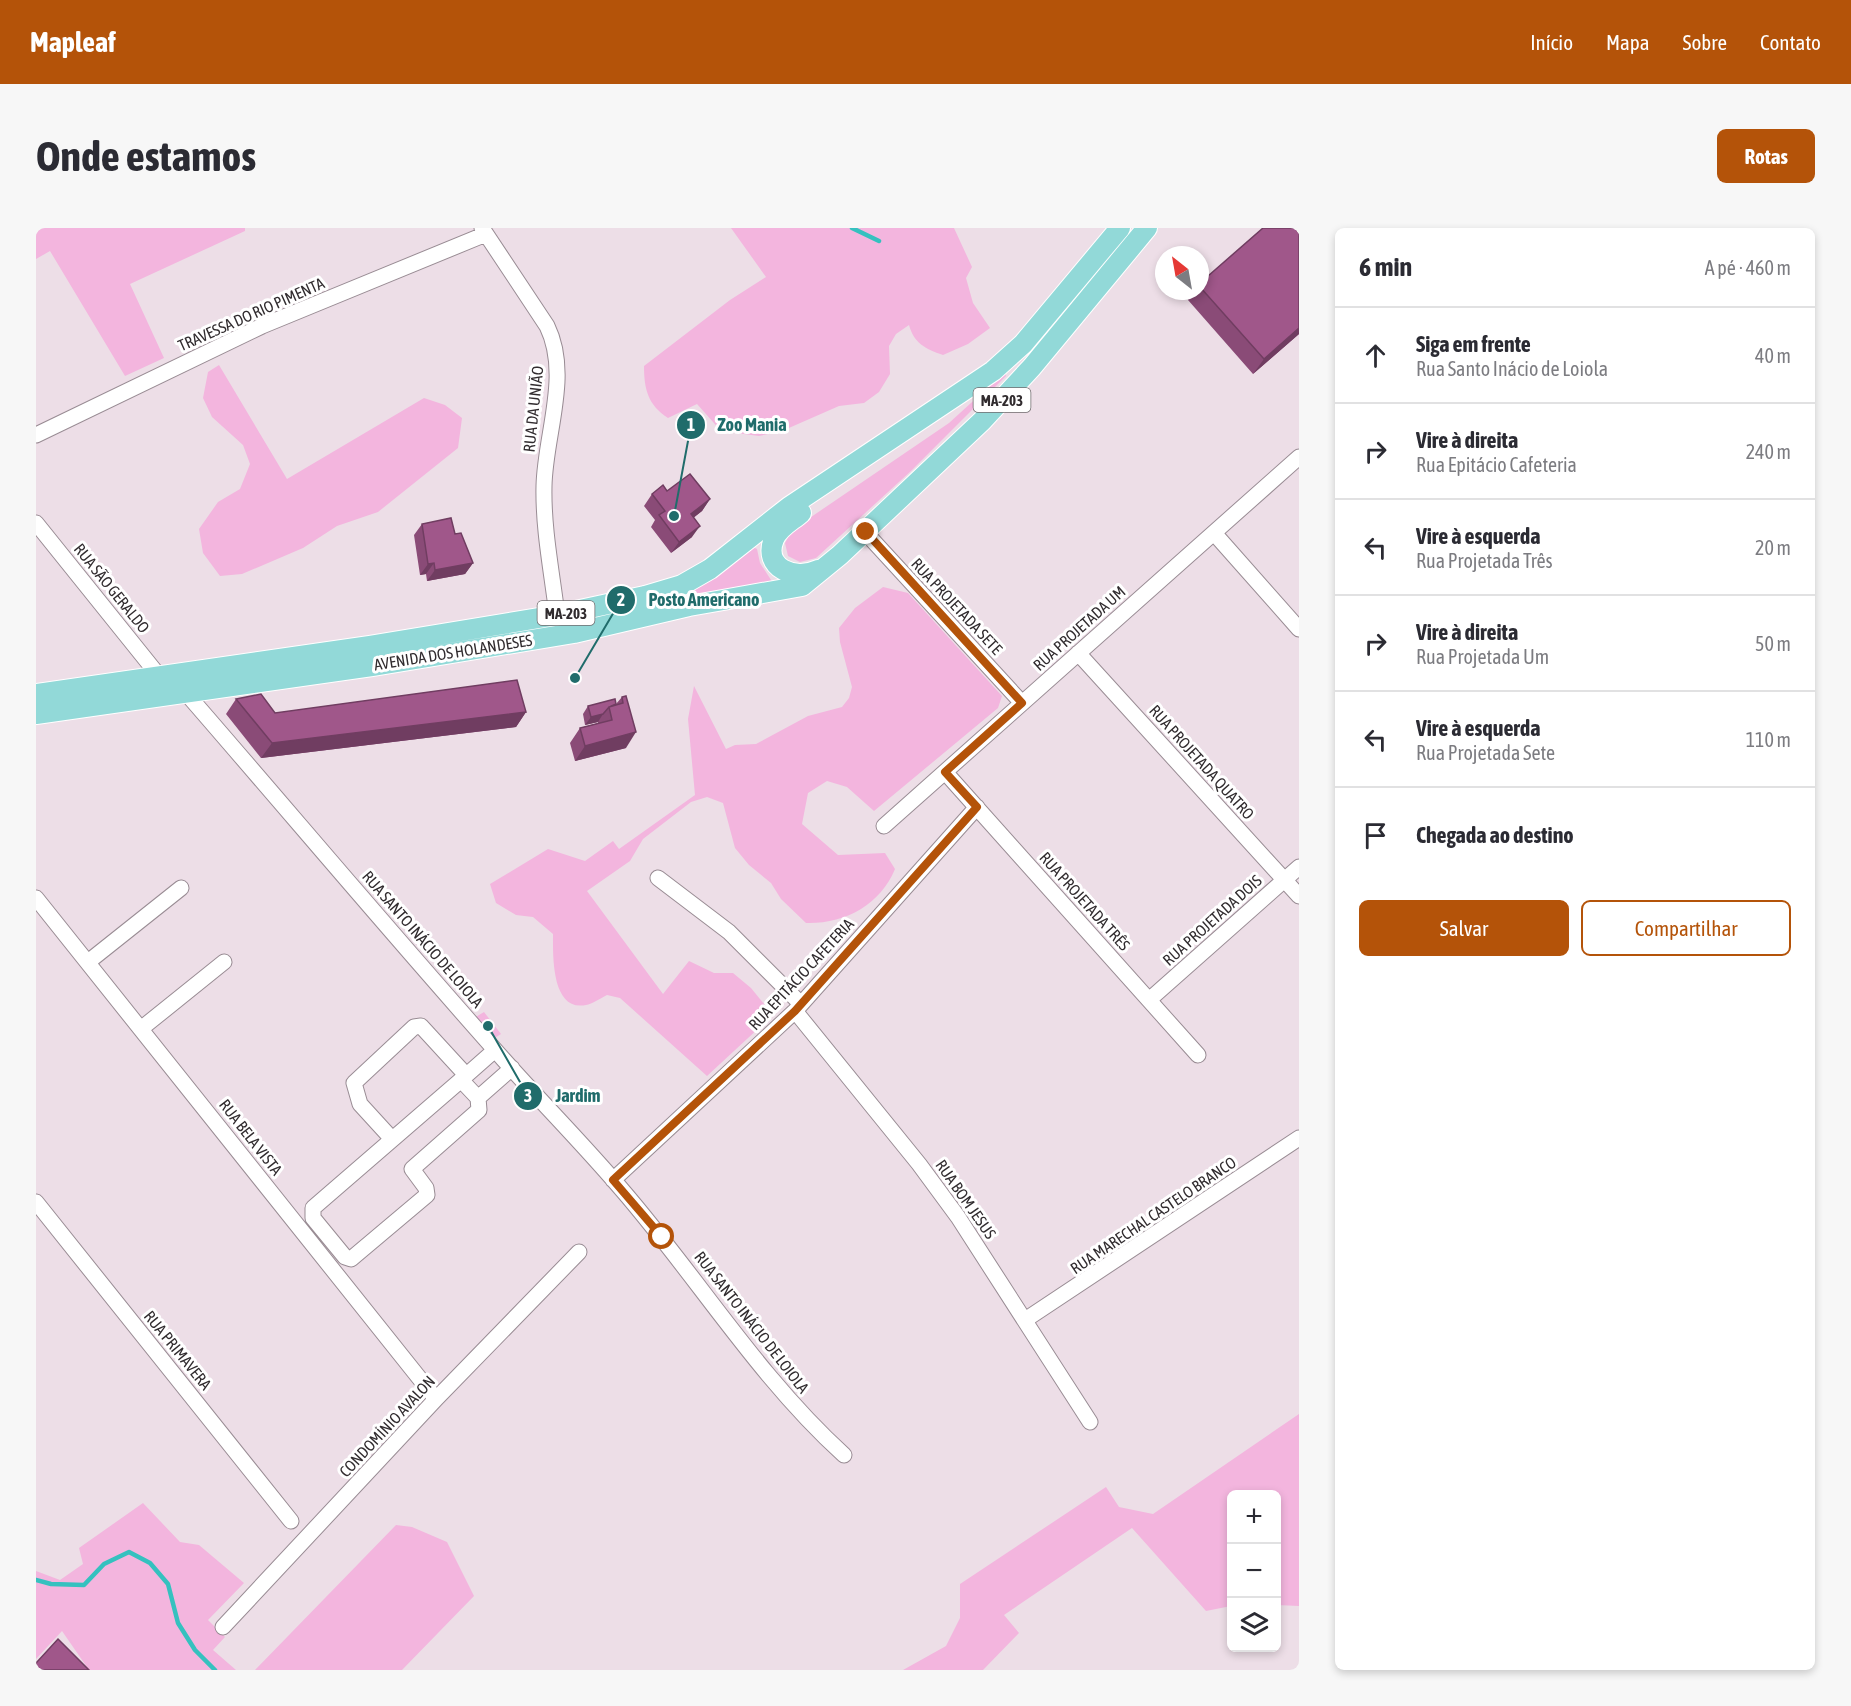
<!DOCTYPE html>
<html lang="pt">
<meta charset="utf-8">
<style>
body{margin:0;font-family:"Asap Condensed",sans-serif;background:#f7f7f7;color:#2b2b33}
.controls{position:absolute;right:18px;bottom:18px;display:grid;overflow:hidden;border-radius:9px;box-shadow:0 3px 9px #0003}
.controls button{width:54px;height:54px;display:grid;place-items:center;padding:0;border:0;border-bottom:2px solid #e1e1e2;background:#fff;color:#2b2b33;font:30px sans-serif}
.compass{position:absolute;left:1119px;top:18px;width:54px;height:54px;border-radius:50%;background:#fff;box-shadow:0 3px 9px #0003;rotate:329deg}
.stop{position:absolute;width:18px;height:18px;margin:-14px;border:4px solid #b45309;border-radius:50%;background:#fff}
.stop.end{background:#b45309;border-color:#fff;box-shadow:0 2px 6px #0008}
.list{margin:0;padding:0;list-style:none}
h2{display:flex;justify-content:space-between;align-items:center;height:78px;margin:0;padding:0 24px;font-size:26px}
h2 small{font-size:20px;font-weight:400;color:#7c7c81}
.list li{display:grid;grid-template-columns:39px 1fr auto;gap:18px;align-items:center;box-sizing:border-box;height:96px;padding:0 24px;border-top:2px solid #e1e1e2}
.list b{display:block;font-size:22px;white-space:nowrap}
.list p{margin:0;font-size:20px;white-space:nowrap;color:#7c7c81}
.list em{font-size:20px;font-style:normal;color:#7c7c81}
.actions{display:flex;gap:12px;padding:18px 24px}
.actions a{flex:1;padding:14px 0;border:2px solid #b45309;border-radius:9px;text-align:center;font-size:21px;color:#b45309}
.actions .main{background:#b45309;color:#fff}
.icon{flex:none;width:33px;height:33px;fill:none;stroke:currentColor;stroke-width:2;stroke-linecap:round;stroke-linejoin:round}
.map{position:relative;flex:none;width:1263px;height:1442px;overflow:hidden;border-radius:9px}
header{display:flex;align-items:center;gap:36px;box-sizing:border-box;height:84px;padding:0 30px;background:#b45309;color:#fff}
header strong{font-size:28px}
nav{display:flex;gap:33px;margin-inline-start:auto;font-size:21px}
.intro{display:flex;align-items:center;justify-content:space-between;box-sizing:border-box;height:144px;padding:0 36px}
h1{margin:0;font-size:42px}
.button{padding:15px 27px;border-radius:9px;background:#b45309;color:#fff;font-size:21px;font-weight:700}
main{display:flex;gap:36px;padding:0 36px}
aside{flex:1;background:#fff;border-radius:9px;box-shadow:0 3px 9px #0003}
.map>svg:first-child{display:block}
</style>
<header>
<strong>Mapleaf</strong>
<nav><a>Início</a><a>Mapa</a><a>Sobre</a><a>Contato</a></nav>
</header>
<div class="intro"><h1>Onde estamos</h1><a class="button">Rotas</a></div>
<main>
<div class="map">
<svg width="1263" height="1442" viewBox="0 0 1263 1442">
<rect width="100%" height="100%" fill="#eddee7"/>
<path fill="#f3b5de" d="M0,0H209V3L94,56L128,130L89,148L14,23L0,31Z
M695,0H918L936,39L930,50L937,75L954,100L932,116L907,127C889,121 878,115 873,97L860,106L853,118L854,146L843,164L828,175L803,178L746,203L723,208L685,203L661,176L632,190C612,177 608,161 608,138L694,72L730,49Z
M183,137L251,251L388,170L409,177L426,190L422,220L342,284L301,298L267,320L206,346L184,348L167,325L163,301L182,274L204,261L214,236L207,217L176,189L167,170L172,144Z
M969,144L970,148L875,243L780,330L764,334L752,328L749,315L756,302L913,195Z
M717,319L721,321L724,335L737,355L647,372L650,366Z
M847,359L872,365L966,468L962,480L838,583L811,559L791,553L772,565L766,596L802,627L849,625L859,641C844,677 809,696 770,695L745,671L735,655L713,637L699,620L687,575L671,569L655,574L607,611L594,633L551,663L627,766L653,733L678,745H697L715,760L737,787L671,848L584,770L571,767C565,770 556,776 550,777C515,784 517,727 517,706L497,689L480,687L460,675L454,656L512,621L549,633L577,613L583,621L659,567L652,491L658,458L690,521L699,517L720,516L772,488L806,479L813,470L816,459L804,414L803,400L819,380Z
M448,784L465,806L457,811L438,790Z
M1263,1186V1378L1241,1377L1240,1266H1196L1195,1378L1170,1383L1096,1300L968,1387L983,1405L947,1442H867L910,1418L924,1390V1356L1070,1259L1083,1279L1117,1286Z
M107,1275L144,1314L163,1317L208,1355L172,1392L189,1409L177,1422L200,1442H53L26,1403L0,1431V1343L24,1352L47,1336L43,1320Z
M360,1297L376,1299L411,1314L438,1368L366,1442H219Z"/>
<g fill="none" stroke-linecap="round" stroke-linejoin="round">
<path stroke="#35c1bf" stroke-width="4.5" d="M816,0L843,13
M0,1352L15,1356L48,1357L68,1336L93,1324L114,1335L132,1356L142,1395L159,1422L179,1442"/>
<g stroke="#998c94" stroke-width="17">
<path id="minor" d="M446,0L511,98C535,147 509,206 508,258C507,301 516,345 521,387
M0,207L226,98L450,6
M0,295L123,448
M829,304L986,475
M1178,305L1263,401
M1042,425L1263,668
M150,465C256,587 360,711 468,832C507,876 549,918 587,963C662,1050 723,1150 808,1227
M909,544L1162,827
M848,598L1263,229
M622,650L693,704L765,776
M0,670L400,1171
M52,734L145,660
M1113,772L1263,639
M759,783L883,936L922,989L1054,1194
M106,800L188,734
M459,822L425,852L442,870L476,840
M425,852L277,980V990L309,1029L315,1031L391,967L390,960L376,941L443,882L442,870
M356,911L324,876L318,855L378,799L385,798L430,847
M577,952L759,783L941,579
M0,974L255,1293
M989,1092L1263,910
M187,1399L400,1171L543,1024"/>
</g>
<g stroke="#fff" stroke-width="22">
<path id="major" d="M765,285C756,293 743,299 738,311C726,340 759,353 782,342
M0,466L334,418L521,387L609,368L646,357L674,341L753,279L957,143L987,116L1084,0
M0,486L336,438L538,405L653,378L766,358L804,327L946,193L996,139L1111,0"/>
</g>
<use href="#minor" stroke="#fff" stroke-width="15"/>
<use href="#major" stroke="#92d9d8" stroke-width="20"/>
</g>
<path fill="#8a4b77" d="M1263,0V106L1217,146L1152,72L1158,63H1164V55Z
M631,263L674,271L666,283L657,290L656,309L635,325L615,299L619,292L608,278L616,266Z
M386,296L419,306L437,335L429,346L391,353L390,346L384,347L378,307Z
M590,468V520L539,533L534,515L544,500L562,495V494L549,497L547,486L552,478L580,476L586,469Z
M200,471L239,485L490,484L480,499L225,530L190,486Z"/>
<path fill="#703d61" d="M1263,100V106L1217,146L1228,131Z
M674,271L666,283L647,298L655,286Z
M664,298L656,309L635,325L643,314Z
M398,335L390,346L384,347L392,336Z
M437,335L429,346L391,353L399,342Z
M490,484L480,499L225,530L236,515Z
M567,486L562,494L549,497L555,489Z
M600,504L590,520L539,533L549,518Z"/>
<path fill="#a0578a" stroke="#703d61" stroke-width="1.5" d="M1227,0H1263V100L1228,131L1164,59V55Z
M654,246L674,271L655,286L664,298L643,314L623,287L629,283L616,266L627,257L631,263Z
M415,290L419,306L425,305L437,335L399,342L398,335L392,336L386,296Z
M481,452L490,484L236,515L200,471L225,466L239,485Z
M590,468L600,504L549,518L544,500L576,492L573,479L587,475L586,469Z
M579,471L580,476L573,479L567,486L555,489L552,478Z
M22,1411L53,1442H0V1435Z"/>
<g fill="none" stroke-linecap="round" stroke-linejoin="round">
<path stroke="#b45309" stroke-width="8" d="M626,1009L577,952L759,783L941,579L909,544L986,475L830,304"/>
</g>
<g text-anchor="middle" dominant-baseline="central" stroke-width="6" stroke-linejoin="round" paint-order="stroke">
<g fill="#fff" stroke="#6f6b6d" stroke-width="1.5">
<rect x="937.5" y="160" width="57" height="24" rx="4.5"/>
<rect x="501.5" y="373" width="57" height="24" rx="4.5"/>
</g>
<g font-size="15" font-weight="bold" fill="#312c2f">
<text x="966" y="172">MA-203</text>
<text x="530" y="385">MA-203</text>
</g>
<g font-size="16" fill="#312c2f" stroke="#fff">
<text transform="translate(215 86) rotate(-24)">TRAVESSA DO RIO PIMENTA</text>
<text transform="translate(497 181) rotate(-84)">RUA DA UNIÃO</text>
<text transform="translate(76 360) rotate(51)">RUA SÃO GERALDO</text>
<text transform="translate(921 378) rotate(47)">RUA PROJETADA SETE</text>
<text transform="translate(1043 400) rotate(-42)">RUA PROJETADA UM</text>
<text transform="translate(417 424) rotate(-9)">AVENIDA DOS HOLANDESES</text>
<text transform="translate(1166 534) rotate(48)">RUA PROJETADA QUATRO</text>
<text transform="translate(1049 673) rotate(48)">RUA PROJETADA TRÊS</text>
<text transform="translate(1176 692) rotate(-42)">RUA PROJETADA DOIS</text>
<text transform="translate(387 711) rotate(49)">RUA SANTO INÁCIO DE LOIOLA</text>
<text transform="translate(765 746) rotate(-47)">RUA EPITÁCIO CAFETERIA</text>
<text transform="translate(215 909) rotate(52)">RUA BELA VISTA</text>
<text transform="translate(930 971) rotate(55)">RUA BOM JESUS</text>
<text transform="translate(1117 987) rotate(-34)">RUA MARECHAL CASTELO BRANCO</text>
<text transform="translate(716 1094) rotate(52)">RUA SANTO INÁCIO DE LOIOLA</text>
<text transform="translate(142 1122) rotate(51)">RUA PRIMAVERA</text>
<text transform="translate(351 1198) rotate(-47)">CONDOMÍNIO AVALON</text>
</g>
</g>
<path fill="none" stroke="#206c6b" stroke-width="2" d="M638 288L655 197M539 450L585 372M452 798L492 868"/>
<g fill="#206c6b" stroke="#fff" stroke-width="2">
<circle cx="638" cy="288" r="6"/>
<circle cx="539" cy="450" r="6"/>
<circle cx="452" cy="798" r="6"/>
<circle cx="655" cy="197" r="15"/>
<circle cx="585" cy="372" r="15"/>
<circle cx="492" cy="868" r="15"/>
</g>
<g font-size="18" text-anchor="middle" font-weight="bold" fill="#fff">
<text x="655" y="203">1</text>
<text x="585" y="378">2</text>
<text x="492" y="874">3</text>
</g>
<g font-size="18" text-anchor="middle" font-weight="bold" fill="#206c6b" stroke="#fff" stroke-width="6" stroke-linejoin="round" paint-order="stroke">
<text x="716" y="203">Zoo Mania</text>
<text x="668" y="378">Posto Americano</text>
<text x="542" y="874">Jardim</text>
</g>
</svg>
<div class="controls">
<button>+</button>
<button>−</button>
<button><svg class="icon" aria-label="layers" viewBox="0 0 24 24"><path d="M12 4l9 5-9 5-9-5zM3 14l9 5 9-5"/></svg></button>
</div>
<svg class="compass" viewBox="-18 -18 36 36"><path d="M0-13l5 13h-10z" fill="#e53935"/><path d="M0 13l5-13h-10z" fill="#7c7c81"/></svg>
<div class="stop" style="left:626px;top:1009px"></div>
<div class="stop end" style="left:830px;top:304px"></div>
</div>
<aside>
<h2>6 min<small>A pé · 460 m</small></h2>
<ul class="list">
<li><svg class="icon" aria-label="ahead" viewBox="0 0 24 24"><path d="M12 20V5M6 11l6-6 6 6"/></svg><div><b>Siga em frente</b><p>Rua Santo Inácio de Loiola</p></div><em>40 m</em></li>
<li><svg class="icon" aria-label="right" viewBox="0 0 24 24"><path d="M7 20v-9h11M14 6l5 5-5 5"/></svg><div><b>Vire à direita</b><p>Rua Epitácio Cafeteria</p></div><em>240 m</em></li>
<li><svg class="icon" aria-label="left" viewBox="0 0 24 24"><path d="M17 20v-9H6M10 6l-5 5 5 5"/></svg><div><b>Vire à esquerda</b><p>Rua Projetada Três</p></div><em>20 m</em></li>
<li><svg class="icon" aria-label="right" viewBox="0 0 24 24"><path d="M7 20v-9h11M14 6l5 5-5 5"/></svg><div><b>Vire à direita</b><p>Rua Projetada Um</p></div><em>50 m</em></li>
<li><svg class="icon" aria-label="left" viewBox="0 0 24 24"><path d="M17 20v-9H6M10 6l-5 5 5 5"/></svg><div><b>Vire à esquerda</b><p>Rua Projetada Sete</p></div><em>110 m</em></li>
<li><svg class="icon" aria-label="arrive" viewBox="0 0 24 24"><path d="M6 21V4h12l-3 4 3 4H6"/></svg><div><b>Chegada ao destino</b></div></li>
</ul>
<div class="actions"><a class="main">Salvar</a><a>Compartilhar</a></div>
</aside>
</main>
